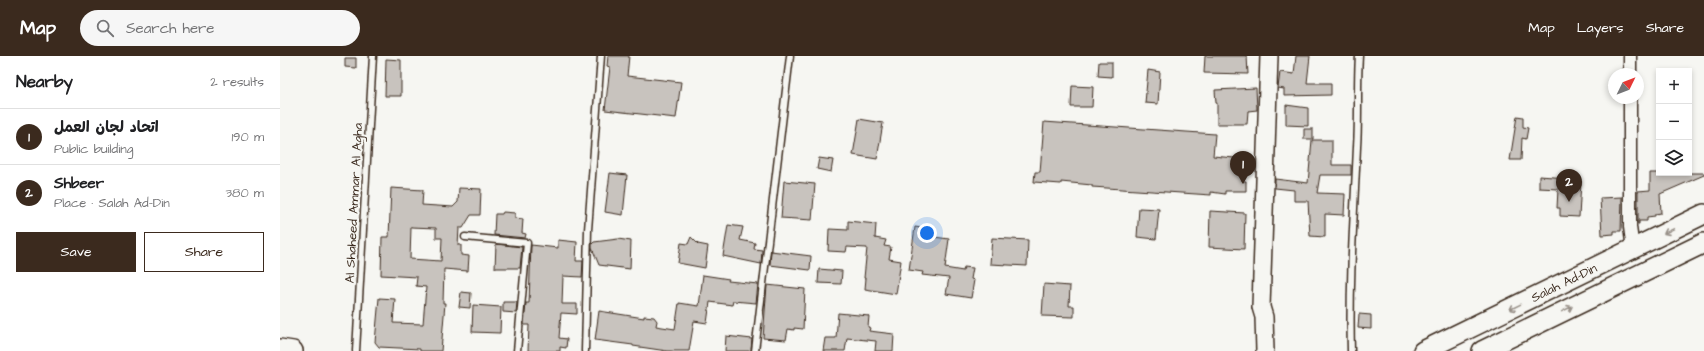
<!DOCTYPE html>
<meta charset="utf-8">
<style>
body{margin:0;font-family:"Architects Daughter","Playpen Sans Arabic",sans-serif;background:#f6f6f6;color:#202124}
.controls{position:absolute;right:12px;top:12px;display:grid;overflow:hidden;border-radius:0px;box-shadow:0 2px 6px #0003}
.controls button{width:36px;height:36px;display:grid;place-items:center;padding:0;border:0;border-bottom:1px solid #e0e0e0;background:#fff;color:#202124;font:20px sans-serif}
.compass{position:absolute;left:1328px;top:12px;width:36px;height:36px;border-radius:50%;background:#fff;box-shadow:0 2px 6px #0003;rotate:47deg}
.you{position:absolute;left:647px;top:177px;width:14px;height:14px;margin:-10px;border:3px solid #fff;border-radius:50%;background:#1a73e8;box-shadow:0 0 0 6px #1a73e833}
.badge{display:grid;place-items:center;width:26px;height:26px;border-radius:50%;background:#3b2a1e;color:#fff;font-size:13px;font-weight:700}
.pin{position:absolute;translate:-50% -33px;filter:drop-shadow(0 1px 2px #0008)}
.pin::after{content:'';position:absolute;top:21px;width:14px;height:12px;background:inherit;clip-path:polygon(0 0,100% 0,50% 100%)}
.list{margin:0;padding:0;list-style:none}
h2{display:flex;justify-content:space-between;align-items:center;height:52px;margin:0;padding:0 16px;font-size:17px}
h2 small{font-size:13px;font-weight:400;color:#757577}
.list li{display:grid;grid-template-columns:26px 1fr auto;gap:12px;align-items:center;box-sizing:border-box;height:56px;padding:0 16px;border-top:1px solid #e0e0e0}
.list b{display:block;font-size:15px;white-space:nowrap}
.list p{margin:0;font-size:13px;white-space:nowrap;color:#757577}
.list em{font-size:13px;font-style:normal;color:#757577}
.actions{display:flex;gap:8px;padding:12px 16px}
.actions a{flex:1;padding:9px 0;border:1px solid #3b2a1e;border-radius:0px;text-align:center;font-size:14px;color:#3b2a1e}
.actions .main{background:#3b2a1e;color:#fff}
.icon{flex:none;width:22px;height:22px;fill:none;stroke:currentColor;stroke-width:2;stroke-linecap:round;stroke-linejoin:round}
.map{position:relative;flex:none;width:1424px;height:295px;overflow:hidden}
header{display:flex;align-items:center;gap:24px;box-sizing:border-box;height:56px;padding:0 20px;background:#3b2a1e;color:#fff}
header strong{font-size:19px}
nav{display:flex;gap:22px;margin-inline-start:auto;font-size:14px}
.search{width:280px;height:36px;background:#f6f6f6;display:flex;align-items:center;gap:10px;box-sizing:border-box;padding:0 14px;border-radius:22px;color:#757577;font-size:15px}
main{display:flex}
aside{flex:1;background:#fff}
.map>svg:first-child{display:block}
</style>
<header>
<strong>Map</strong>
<div class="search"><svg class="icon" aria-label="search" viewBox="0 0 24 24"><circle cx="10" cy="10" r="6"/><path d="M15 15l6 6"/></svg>Search here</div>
<nav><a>Map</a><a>Layers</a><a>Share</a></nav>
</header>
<main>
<aside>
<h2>Nearby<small>2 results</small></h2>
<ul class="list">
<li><span class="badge">1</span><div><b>اتحاد لجان العمل</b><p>Public building</p></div><em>190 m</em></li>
<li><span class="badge">2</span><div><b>Shbeer</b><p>Place · Salah Ad-Din</p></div><em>380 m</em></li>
</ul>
<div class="actions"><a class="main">Save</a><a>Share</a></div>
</aside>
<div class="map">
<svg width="1424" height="295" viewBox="0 0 1424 295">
<rect width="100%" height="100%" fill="#f6f6f2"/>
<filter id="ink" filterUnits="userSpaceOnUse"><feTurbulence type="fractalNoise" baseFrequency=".025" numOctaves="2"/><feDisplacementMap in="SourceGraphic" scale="8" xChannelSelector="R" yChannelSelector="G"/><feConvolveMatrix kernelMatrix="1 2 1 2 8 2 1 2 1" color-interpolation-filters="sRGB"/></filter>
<g filter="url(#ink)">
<path fill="#c8c3be" stroke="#3b2a1e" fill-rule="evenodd" d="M328,0H349L347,20L401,26L396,62L325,54L330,11L327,10Z
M925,0H967L968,18L924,17Z
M1016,0H1030L1027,27H1051V39L1004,40V33L998,32L1000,16L1014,18Z
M65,2H76V12L65,11Z
M106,3L121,4V40H105Z
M819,6H832V21L818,20Z
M868,14L880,16L878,48L865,47Z
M792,30L813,31L812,51H791Z
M976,32L977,54L968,55L967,68H937V47H936L935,34Z
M1006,49L1028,52V70L1006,69Z
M1237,60L1243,61V71L1248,72L1246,83L1242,82L1241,104H1230Z
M579,63L603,67L597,103L573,99Z
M764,66L935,78L933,100L965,103L962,125H966V135H945V138L931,136V139L812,131V129L781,126V128L754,126L755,116H760Z
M1024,73H1033V83H1024Z
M1032,84H1052V109H1071V119H1040L1037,137L1065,138L1064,159L1045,158V181L1030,180L1028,145H1014V134L995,132V123L1028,127Z
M539,102L553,104L551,116L537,113Z
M330,117L347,119L343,159L325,156Z
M1370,117H1424V119L1380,138L1381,157L1375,158V160L1367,161V165H1359V168H1358V135L1370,134Z
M1259,120L1288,122V125H1301L1299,161L1280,160V152H1277L1278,133L1259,132Z
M504,125L535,128L532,164L501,162Z
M111,132L143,134L142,149L173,151L178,146L179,132L201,133L200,159H191L183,172H179L178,189H181V199L189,200L188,215L164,213L163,247H165L161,295H140V293L99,291L95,286L99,242L115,243L113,267L143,268L146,231L136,230L137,221L101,219L102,181H109ZM131,171L156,172V182H162L161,205L130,203Z
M1342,141L1341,175H1334V178L1322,179L1320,142Z
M859,152L879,153L876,183L857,181Z
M930,155L965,157L964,193L929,191Z
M223,156L235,157V162L243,163L242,177L246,178L245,182L214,179L215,158H222Z
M568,165L596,168L595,182L606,184L604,190L611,191L609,203L621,205L616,238L585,233L586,222H584L587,192L567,191L566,196L548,195L549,173L568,174Z
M448,169L463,171L460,184L475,187L474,193L482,194L481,208L443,200Z
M635,171L648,173L647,180L669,183L665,212L683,215L684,211L693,212L691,223L694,224L691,242L666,238L669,222L642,219L643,216L629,214Z
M411,181L418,188L428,190L425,212L398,207L401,187L408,188Z
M712,182L748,184L747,210L710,208Z
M338,183L351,185L350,213L319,209L312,192V188L314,186Z
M278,184L297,186L296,205H303L302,221L283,220L282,248H297V258L281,257L279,282L287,283L286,292L280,291V295H248L249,269H244L246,247H249L251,189L278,192Z
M216,188L242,191L240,212H215Z
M491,195L531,200L530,214L490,209Z
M539,213L562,215L561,228L538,227Z
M423,219L449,223L448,225L478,228L476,247L453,245L452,249L430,246L427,267L414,265L409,295H387L353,290V289L315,284L319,255L364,262V260L374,261L377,265L376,270L395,273L399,247L419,250Z
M764,228L790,230L789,250H794V261L762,260Z
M487,229L525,233L523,273L514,272V274L508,273L506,284L483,282Z
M181,236L191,237L190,252L179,251Z
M223,246H237L236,257L223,256Z
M193,249L221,251L220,277L192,276Z
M558,257L589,260L588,271L590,272L589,275L614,278L613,295H595L596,285L567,282L565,295H543L545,282H556Z
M1079,258L1091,259V273L1078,272Z
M446,280L472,283L471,295H445Z"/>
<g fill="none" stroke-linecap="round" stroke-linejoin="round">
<g stroke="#3b2a1e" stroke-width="9">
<path id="service" d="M185,181L247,187L237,295
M76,295L93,0
M305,295L308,174L321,0
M475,295L510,0
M1071,295C1069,227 1074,159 1077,91C1079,61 1077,30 1079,0"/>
</g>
<g stroke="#3b2a1e" stroke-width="15">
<path id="minor" d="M1350,18V0
M1350,42V171L1353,193"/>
</g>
<g stroke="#3b2a1e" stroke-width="20">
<path id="secondary" d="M985,295L984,261L981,251L989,0"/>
</g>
<g stroke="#3b2a1e" stroke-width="22">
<path id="trunk" d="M0,293L13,295
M1143,295L1424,158
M1202,295L1424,187"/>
</g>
<use href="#service" stroke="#f6f6f2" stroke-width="6"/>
<use href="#minor" stroke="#f6f6f2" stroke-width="12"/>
<use href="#secondary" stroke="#f6f6f2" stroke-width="17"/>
<use href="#trunk" stroke="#f6f6f2" stroke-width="19"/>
</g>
<defs><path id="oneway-shaft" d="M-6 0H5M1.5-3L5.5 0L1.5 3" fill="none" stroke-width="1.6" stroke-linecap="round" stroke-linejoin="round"/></defs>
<g stroke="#989088">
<use href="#oneway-shaft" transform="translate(1389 175) rotate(154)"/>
<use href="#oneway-shaft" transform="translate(1235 251) rotate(154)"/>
<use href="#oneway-shaft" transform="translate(1287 253) rotate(-26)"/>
</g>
</g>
<g text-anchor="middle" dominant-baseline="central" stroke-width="4" stroke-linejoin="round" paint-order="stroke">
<g font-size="13" fill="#3b2a1e" stroke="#f6f6f2">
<text transform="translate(74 147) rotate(-87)">Al Shaheed Ammar Al Agha</text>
<text transform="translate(1284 227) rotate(-26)">Salah Ad-Din</text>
</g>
</g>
</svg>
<div class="controls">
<button>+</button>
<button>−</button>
<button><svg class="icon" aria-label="layers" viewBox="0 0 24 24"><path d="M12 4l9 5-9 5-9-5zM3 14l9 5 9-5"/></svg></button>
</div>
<svg class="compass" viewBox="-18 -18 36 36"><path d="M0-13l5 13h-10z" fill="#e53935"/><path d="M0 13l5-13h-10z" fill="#757577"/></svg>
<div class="you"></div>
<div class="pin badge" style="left:963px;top:128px">1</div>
<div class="pin badge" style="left:1289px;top:146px">2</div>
</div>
</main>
